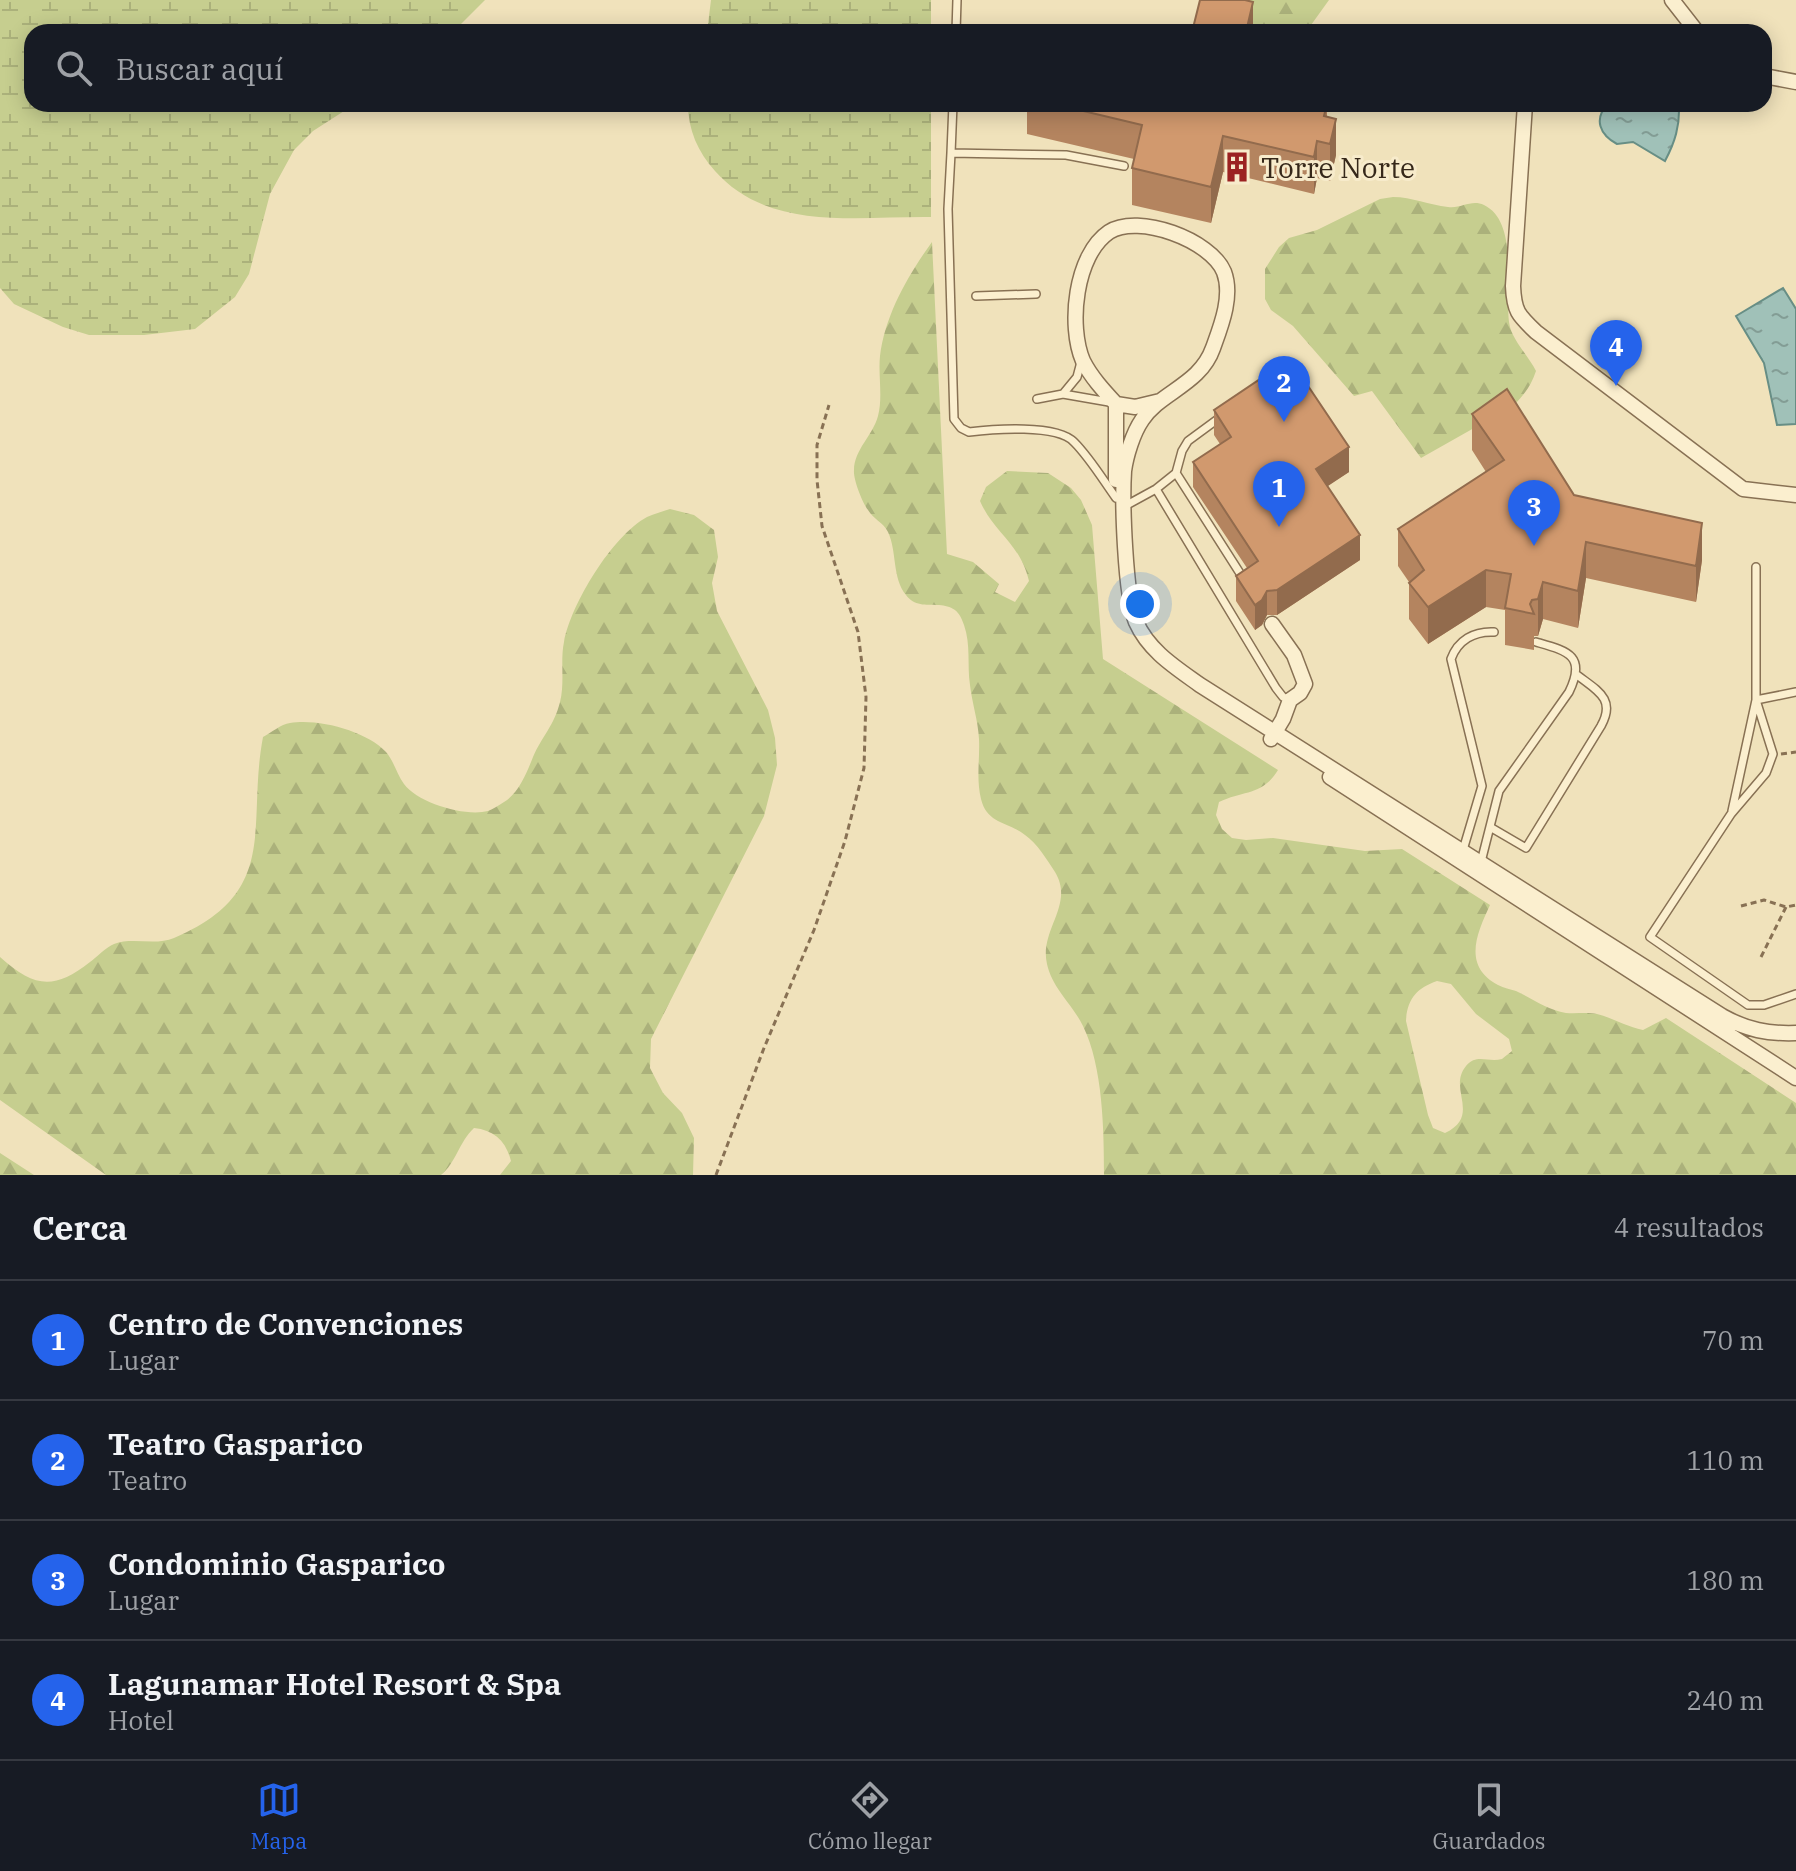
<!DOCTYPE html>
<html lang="es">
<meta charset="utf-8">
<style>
body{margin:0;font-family:"IBM Plex Serif",serif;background:#20242c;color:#f1f3f6}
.you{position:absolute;left:1140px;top:604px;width:28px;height:28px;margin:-20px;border:6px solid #fff;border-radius:50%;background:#1a73e8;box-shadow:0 0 0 12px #1a73e833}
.badge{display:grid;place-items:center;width:52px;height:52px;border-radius:50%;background:#2563eb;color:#fff;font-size:26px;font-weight:700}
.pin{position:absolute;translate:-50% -66px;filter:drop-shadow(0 2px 4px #0008)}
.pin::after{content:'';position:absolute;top:42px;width:28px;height:24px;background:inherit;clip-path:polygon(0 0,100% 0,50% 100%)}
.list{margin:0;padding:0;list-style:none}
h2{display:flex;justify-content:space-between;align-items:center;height:104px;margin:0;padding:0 32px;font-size:34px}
h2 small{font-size:26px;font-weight:400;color:#9ea1a6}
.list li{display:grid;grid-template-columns:52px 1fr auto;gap:24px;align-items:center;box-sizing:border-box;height:120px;padding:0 32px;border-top:2px solid #363941}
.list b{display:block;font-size:30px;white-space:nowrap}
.list p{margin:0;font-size:26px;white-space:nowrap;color:#9ea1a6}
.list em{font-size:26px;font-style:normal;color:#9ea1a6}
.icon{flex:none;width:44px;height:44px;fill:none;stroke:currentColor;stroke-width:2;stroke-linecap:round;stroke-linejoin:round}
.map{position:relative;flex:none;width:1796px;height:1175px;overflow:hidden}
.search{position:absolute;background:#171b24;box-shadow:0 4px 20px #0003;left:24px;right:24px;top:24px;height:88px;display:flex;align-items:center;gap:20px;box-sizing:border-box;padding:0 28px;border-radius:24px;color:#9ea1a6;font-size:30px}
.sheet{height:584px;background:#171b24}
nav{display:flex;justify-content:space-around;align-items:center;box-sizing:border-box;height:112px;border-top:2px solid #363941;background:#171b24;font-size:22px;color:#9ea1a6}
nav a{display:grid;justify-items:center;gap:4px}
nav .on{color:#2563eb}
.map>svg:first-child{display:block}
</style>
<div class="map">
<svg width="1796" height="1175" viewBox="0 0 1796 1175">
<defs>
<pattern id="forest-firs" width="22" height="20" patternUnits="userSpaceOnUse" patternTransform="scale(2)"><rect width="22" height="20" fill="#c6ce8f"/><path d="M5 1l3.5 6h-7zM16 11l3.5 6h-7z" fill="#abb17b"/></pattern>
<pattern id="wetland-marsh" width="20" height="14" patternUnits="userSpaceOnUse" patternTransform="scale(2)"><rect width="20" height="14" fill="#c6ce8f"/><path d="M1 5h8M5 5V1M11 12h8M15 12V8" fill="none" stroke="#abb17b"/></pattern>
<pattern id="water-ripples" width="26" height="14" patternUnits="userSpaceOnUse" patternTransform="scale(2)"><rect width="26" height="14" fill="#a0c1b8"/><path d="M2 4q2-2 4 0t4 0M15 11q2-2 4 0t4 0" fill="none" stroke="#839d95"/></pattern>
</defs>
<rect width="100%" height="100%" fill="#f0e2bb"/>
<path fill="url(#forest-firs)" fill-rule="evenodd" d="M1228,0H1329L1306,32H1255L1249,22Z
M1393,197C1412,197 1429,205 1448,207C1461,209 1471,199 1484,205C1519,222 1505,290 1509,322C1511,339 1528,355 1536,371C1531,386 1524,395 1513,406L1421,458L1372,391L1354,396L1293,326L1271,310L1265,299V269L1279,247L1289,238L1317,230L1380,199Z
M932,242L947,554L973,562L999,584L995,592L1015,602L1029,581C1020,543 994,533 980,501L986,487L1007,471L1048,473L1071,488L1081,500L1092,525L1103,659L1278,770C1262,796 1244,790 1219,802L1216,815L1222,829L1232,838L1246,840L1273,838L1365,851L1402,849L1490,905C1477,933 1462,966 1498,985C1504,988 1510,989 1516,991C1533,999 1547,1010 1566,1013C1576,1014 1587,1012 1597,1014C1613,1018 1627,1027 1643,1030L1666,1018L1796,1103V1175H1104C1104,1130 1103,1067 1083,1026C1073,1005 1052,988 1047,964C1039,930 1075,905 1055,872C1047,860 1037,843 1025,835C1007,821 987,824 981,799C976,779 980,758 979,739C978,720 972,703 970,685C967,665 971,645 964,625C954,590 922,617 906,595C892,578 897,551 888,532C883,522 873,519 868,510C862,502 853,479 854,470C854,450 873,435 878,416C883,397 878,375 880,356C885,315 908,275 932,242ZM1437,981L1451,984L1476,1014L1509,1039L1512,1051C1511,1052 1503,1058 1502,1059C1488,1063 1477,1053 1466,1066C1447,1089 1482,1115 1445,1133L1433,1128L1428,1115L1406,1021C1407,999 1417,988 1437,981Z
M670,509L694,515L714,530L718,557L712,583L717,611L768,710L775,738L777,765L764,816L651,1039L650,1068L663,1093L682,1113L694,1138L693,1175H500L511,1161C506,1141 494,1130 474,1128C459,1142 456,1163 441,1175H106L0,1100V957C34,987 53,991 90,962C97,957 106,947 114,944C132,937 156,946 174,938C282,892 246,826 263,737C271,733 281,724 290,723C318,718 367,731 386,752C394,761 397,775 404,784C418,803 465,817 488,811C493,809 499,805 504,802C519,793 527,772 533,757C542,736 554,726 560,702C565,682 560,661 564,642C571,604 612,536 647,517C654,514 663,511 670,509Z
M0,1153L34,1175H0Z"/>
<path fill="url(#wetland-marsh)" d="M0,0H485L453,32H32V104H355L313,131L294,150L270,194L249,274L235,297L195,329L144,335H89L63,327L14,304L0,288Z
M711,0H931V32H707Z
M688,104H931V217C857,216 769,232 715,171C698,152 688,130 688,104Z"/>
<path fill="url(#water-ripples)" stroke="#678e85" stroke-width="2" d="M1608,104H1637L1640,107L1679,104C1680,126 1675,142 1665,161L1633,142L1617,144C1600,135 1593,119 1608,104Z
M1783,288L1796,309V424L1777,425L1764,363L1736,316Z"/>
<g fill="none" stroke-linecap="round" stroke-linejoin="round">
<g stroke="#887154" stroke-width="10">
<path id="service" d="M956,32L957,0
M951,153L953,104
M976,296L1036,294
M1063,394L1077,377L1081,362
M1037,399L1063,394L1109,402
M1176,473L1243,578
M1156,489L1276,688L1283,697L1290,700
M1116,498C1103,480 1090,458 1074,442C1057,424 993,429 969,432L961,428L954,419L948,209L951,153L1066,155L1124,166
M1125,506L1156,489L1176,473L1182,451L1188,441L1222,416
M1756,567V700L1773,754L1766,773L1731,814L1650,937L1748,1005H1764L1796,994
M1732,811L1756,700L1796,692
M1490,827L1526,848L1601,726C1616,699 1598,691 1577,675
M1463,850L1482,786L1451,659C1458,640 1474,631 1494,632
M1481,862L1499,791L1569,692C1587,655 1567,651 1536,642"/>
</g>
<g stroke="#887154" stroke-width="17">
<path id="minor" d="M1672,0L1697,32
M1764,76L1796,82
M1525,104L1513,286C1514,311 1518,315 1536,332L1743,489L1796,495
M1160,401L1135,407L1116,404C1104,391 1091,377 1083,361C1068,326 1075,255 1109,232C1138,213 1211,240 1224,272C1233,296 1221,326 1213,348C1200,385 1160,392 1142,420C1133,433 1126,456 1124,471C1122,502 1125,595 1136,622C1149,651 1175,667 1200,685L1722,1016C1747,1030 1768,1034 1796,1033
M1116,480V404
M1271,739L1283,719L1290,700L1300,693L1305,684L1294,655L1272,624
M1330,777L1796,1078"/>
</g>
<path stroke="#887154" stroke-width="3" stroke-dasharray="6 4" stroke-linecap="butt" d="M1781,754L1796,752
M1741,906L1764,900L1786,907L1796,905
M1761,957L1786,907
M716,1175L764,1048L814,930L845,841L864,768L866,697L858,632L822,526L817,480V445L829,405"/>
<use href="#service" stroke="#fbefcf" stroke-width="7"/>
<use href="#minor" stroke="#fbefcf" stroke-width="14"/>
</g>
<path fill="#b4845f" d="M1027,104H1327V117L1336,155L1330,181L1317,178L1314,194L1223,172L1211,223L1132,205V168L1134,159L1027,134Z
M1214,410L1349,472L1327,486L1360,560L1277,615H1267L1262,625L1255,630L1236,601V576L1247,568L1193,487V462L1220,444L1214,435Z
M1472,414L1574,495L1702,560L1696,602L1586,578L1578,628L1543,619L1538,636H1534V650L1505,645V610L1486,607L1428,644L1409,619V582L1398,566V529L1486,472L1472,450Z"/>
<path fill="#926b4d" d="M1253,2V32H1246Z
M1336,119V155L1330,181V144Z
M1223,136V172L1211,223V187Z
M1317,141V178L1314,194V157Z
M1349,447V472L1316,494V469Z
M1702,523V560L1696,602V566Z
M1360,535V560L1277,615V590Z
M1586,542V578L1578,628V591Z
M1486,570V607L1428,644V607Z
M1543,582V619L1538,636V599Z
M1267,591V615L1262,625L1255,630V605Z"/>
<path fill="#d1996e" stroke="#926b4d" stroke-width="2" d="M1200,0H1245L1253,2L1246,32H1192Z
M1054,104H1327L1324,116L1336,119L1330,144L1317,141L1314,157L1223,136L1211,187L1132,168L1142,125Z
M1290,359L1349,447L1316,469L1360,535L1277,590L1267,591L1262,600L1255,605L1236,576L1258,561L1193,462L1231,437L1214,410Z
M1507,389L1574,495L1702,523L1696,566L1586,542L1578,591L1543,582L1538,599L1532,600L1530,604L1534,614L1505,608L1511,574L1486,570L1428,607L1409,583L1424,570L1398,529L1504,460L1472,414Z"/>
<defs>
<g id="building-bare" transform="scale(2.4)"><path d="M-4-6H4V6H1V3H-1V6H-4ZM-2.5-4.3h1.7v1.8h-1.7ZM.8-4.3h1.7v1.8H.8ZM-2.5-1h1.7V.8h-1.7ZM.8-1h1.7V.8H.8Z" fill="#9b2221" stroke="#f7ebcb" stroke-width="2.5" paint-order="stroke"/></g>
</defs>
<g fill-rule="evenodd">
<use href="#building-bare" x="1237" y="167"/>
</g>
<g text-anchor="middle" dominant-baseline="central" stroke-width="6" stroke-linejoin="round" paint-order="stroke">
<g font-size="28" fill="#36281a" stroke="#f7ebcb" text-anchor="start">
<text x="1261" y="167">Torre Norte</text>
</g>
</g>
</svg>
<div class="you"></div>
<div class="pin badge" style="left:1279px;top:527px">1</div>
<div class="pin badge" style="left:1284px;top:422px">2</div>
<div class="pin badge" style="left:1534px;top:546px">3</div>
<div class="pin badge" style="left:1616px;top:386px">4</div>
<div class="search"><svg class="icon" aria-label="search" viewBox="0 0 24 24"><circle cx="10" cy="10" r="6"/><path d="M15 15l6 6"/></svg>Buscar aquí</div>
</div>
<section class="sheet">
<h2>Cerca<small>4 resultados</small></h2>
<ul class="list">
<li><span class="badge">1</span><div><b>Centro de Convenciones</b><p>Lugar</p></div><em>70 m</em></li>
<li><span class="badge">2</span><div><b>Teatro Gasparico</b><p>Teatro</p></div><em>110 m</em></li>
<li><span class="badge">3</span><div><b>Condominio Gasparico</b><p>Lugar</p></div><em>180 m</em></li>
<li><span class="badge">4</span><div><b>Lagunamar Hotel Resort &amp; Spa</b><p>Hotel</p></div><em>240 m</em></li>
</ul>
</section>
<nav>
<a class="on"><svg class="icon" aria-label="map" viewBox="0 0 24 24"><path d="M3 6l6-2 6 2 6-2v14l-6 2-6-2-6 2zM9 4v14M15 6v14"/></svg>Mapa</a>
<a><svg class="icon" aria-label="directions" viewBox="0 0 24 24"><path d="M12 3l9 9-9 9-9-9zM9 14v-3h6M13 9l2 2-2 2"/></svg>Cómo llegar</a>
<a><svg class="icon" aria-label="saved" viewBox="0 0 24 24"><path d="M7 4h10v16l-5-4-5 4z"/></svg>Guardados</a>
</nav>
